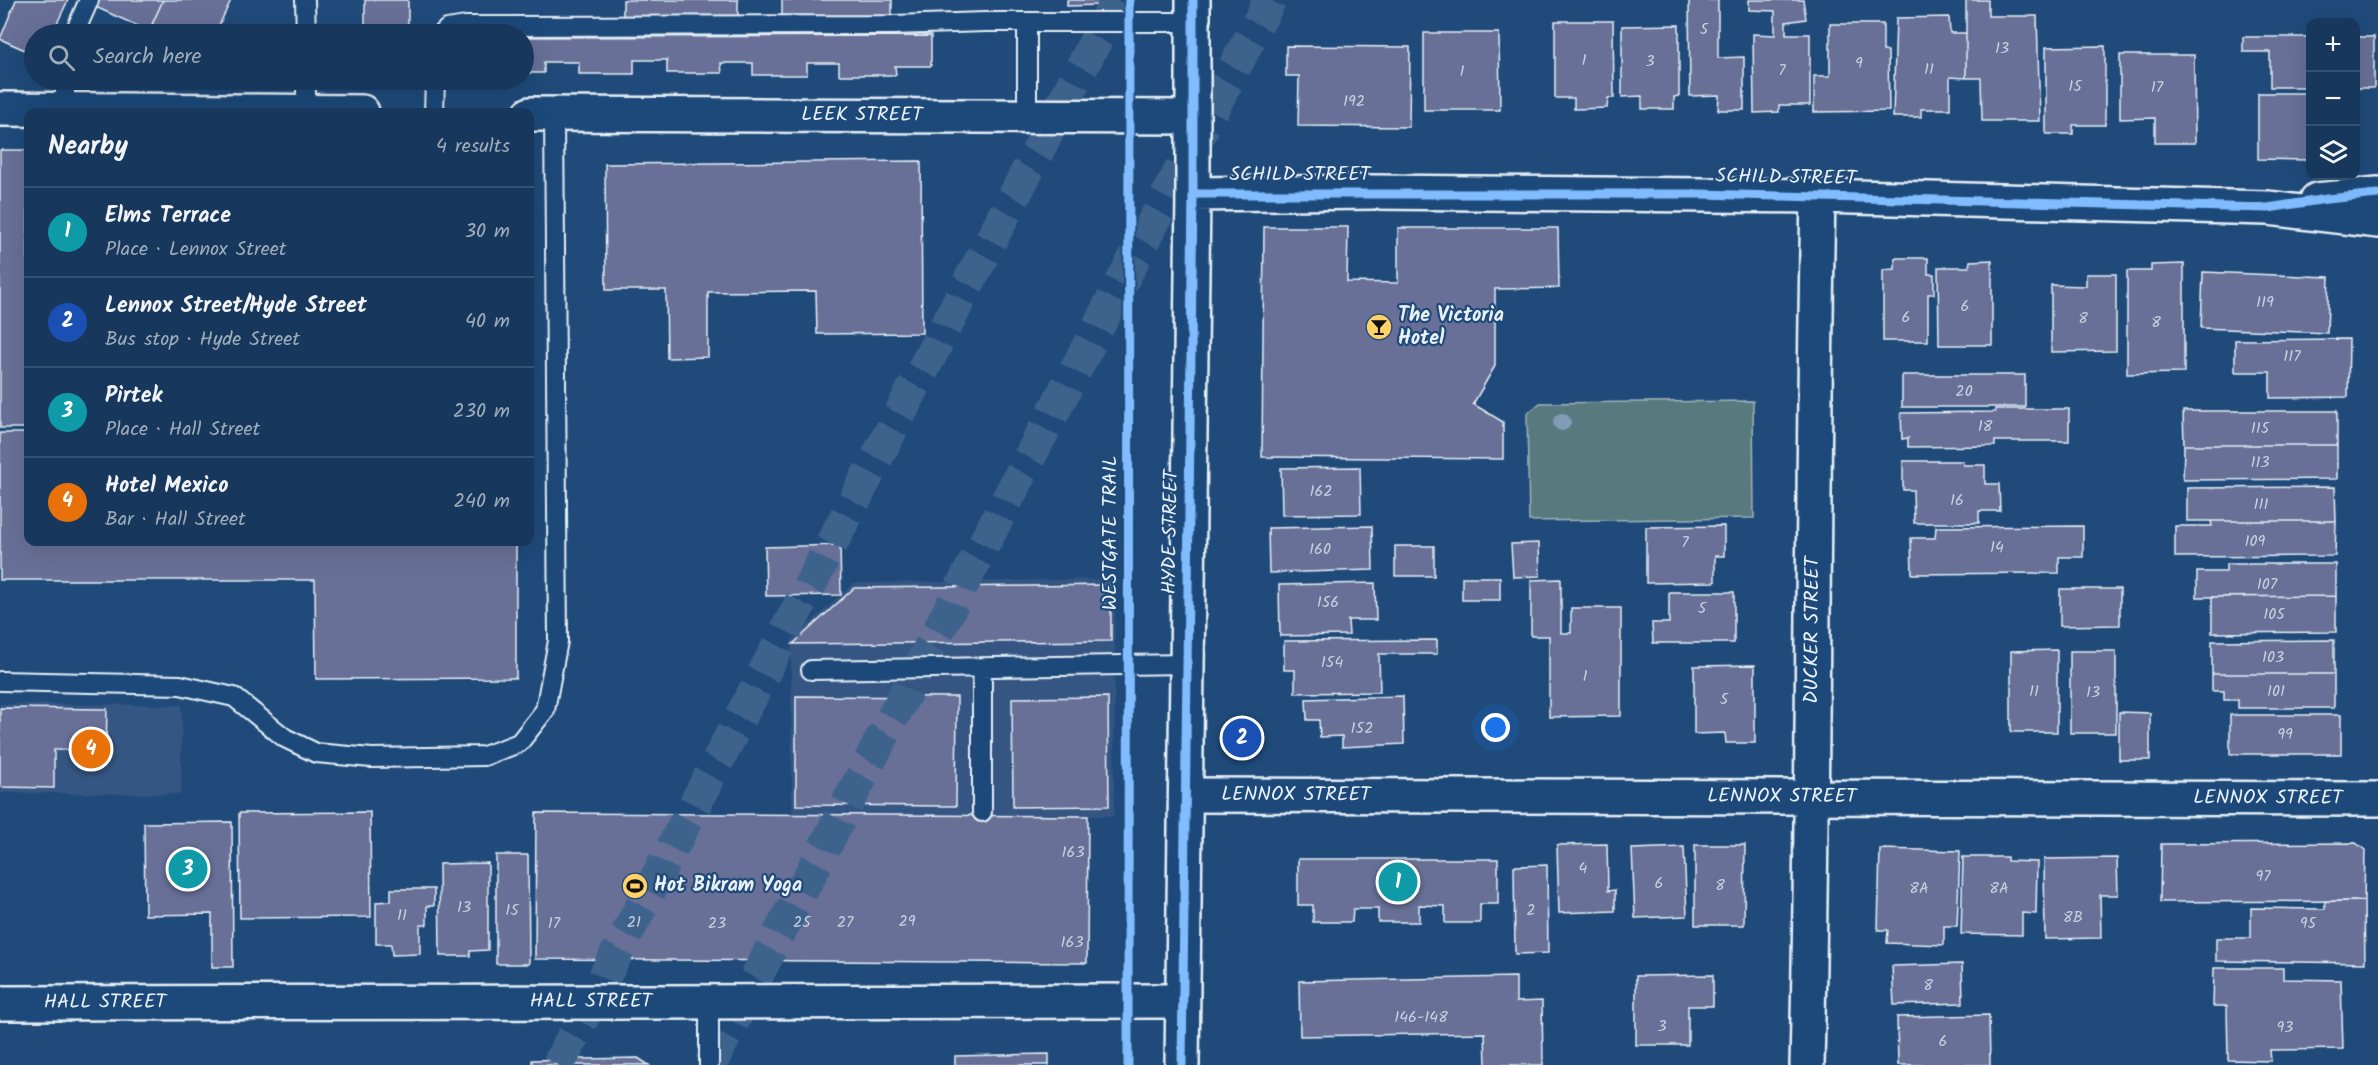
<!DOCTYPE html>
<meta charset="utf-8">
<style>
body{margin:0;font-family:Kalam,sans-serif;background:#203f62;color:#f1f3f6}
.controls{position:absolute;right:18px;top:18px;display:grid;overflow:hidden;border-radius:12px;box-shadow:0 6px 24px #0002}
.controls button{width:54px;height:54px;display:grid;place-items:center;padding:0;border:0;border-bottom:2px solid #365272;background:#17385c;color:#f1f3f6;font:30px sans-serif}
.you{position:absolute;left:1496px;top:728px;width:21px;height:21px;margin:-15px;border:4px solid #fff;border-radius:50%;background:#1a73e8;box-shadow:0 0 0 9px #1a73e833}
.badge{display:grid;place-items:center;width:39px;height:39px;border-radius:50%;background:#bca0f2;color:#fff;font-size:20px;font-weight:700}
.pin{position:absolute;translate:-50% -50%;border:3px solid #fff;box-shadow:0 2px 6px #0006}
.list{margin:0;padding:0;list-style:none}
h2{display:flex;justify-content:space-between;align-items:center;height:78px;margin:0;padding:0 24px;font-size:26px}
h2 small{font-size:20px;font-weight:400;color:#9eacbb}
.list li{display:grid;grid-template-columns:39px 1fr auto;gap:18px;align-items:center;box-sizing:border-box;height:90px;padding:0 24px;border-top:2px solid #365272}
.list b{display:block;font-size:22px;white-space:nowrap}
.list p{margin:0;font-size:20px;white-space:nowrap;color:#9eacbb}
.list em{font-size:20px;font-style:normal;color:#9eacbb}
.icon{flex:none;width:33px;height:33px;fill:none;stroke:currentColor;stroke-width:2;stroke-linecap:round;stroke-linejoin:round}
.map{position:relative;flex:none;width:2378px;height:1065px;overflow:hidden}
.search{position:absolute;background:#17385c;box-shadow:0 6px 24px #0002;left:24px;top:24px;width:510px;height:66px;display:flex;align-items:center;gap:15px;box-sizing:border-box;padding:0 21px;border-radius:33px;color:#9eacbb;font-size:22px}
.panel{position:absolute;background:#17385c;box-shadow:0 6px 24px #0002;left:24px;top:108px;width:510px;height:438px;border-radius:12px}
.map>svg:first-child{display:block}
</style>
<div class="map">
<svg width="2378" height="1065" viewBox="0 0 2378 1065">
<rect width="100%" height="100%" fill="#1f4a7a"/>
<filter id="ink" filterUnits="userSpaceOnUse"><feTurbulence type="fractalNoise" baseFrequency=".0167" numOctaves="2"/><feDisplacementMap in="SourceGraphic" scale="12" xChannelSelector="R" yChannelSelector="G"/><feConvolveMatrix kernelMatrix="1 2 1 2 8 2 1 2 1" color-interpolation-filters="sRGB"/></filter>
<g filter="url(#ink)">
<path fill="#355583" d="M1115,579L1114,816L792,815L791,641L854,583Z
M0,704L182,705L181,794L0,793Z"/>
<path fill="#59797e" stroke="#a0b5bb" stroke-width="1.5" d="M1753,401L1754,518L1529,521L1527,414L1540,403Z"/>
<path fill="#676f97" stroke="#e8f1f8" stroke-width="1.5" d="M16,0H68L52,34H34V54L0,39Z
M80,0H163L149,31Z
M163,0H231L215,34H148Z
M365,0H408V34H365Z
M623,0H738V20H623Z
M782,0H892V19H782Z
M1067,0H1100V5L1067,6Z
M1689,0H1718V58L1744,57V110H1718L1719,95L1690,96Z
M1749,0H1803L1806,19L1786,22V34H1810V105H1779V112L1754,113L1753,34L1775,35V11L1749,10Z
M1966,0H1988V16H2037L2040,121H1982L1981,78H1966Z
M1949,17L1950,33H1966V78L1950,77V109H1921V117H1893L1896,18Z
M1555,21H1613L1614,98H1608L1607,108L1574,109V98H1555Z
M1830,24H1883V51H1888L1889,111L1814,112V76H1830Z
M1679,25V96L1674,97V109H1642V96L1622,97V26Z
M1424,33H1499L1500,110H1424Z
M931,36V66H895L896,75H839V63H807V75H753V63H721L722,73H667V60H634V74H579V62H544V73H524V37Z
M2243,37H2310V87H2270V52H2243Z
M2356,37H2374V88H2356Z
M1286,46L1410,47L1409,127L1298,126L1299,76H1286Z
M2105,46V125H2073V134H2046V47Z
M2120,55H2194L2195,143H2155V118L2120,119Z
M2258,93H2310V160L2258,159Z
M0,150H28V428H0Z
M921,161L922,333L817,334L816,291L708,292V357L667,358L666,290H606L605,164Z
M1264,227H1348L1347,282L1398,283V228H1558L1559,288L1495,289V366L1473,404L1503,422V459L1262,457Z
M1895,258H1928V274H1934V294H1928V341H1883V270L1895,269Z
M1992,260V345H1939L1938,267H1969L1970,261Z
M2184,264V373L2127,374V271H2151V265Z
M2203,272L2329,277L2327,333L2201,328Z
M2086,274H2116V351L2051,352V285L2086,286Z
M2349,339L2348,397L2270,398V372H2235V340Z
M1902,375H2025V407H1902Z
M1995,409H2069V441H1995V446L1908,447V438L1902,439L1901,413L1995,412Z
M2183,411H2337V445H2184Z
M0,433H28V542H516V678L316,679L315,580H0Z
M2184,445H2337V479L2183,480Z
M1903,461H1963V465H1985V484H1999L2000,511H1979V523H1914L1913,490H1903Z
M1360,467L1361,514L1282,515L1281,468Z
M2335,487L2336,521H2187V488Z
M2211,521H2336L2335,556L2175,557V526H2212Z
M1372,526L1373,570L1269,573L1268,528Z
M1724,526V556H1715V582L1646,583V527Z
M2083,526V557H2059V573L1912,574L1911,538H1935L1936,527Z
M1539,543L1540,576L1513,577L1511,544Z
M840,545L841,595L766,596L765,547Z
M1395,546H1434V576H1395Z
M2226,564H2336V596L2197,597V572H2226Z
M1462,577H1500V600H1462Z
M1561,579V633H1571V608H1621V716L1549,717V636H1531V580Z
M1375,583L1376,620H1348L1349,635L1280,636L1279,585Z
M1111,585V641L793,644L854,588Z
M2060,589H2120V625L2060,626Z
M1669,592H1734V643H1653L1652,623H1669Z
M2336,596V632L2212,633V597Z
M1437,640V654H1379L1380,692L1295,693V670H1284V641Z
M2334,640V674H2212V641Z
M2057,650V732H2011V651Z
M2070,651H2116V733H2070Z
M1755,665V743H1726L1725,733L1694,734V666Z
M2212,674H2334V708H2238V700H2224V691H2212Z
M796,696L957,697L956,806L796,805Z
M1403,696L1404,744L1342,747V736L1320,737L1319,720H1307L1306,699Z
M1108,697L1109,806L1013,807L1012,698Z
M0,708L107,709L106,750H54V788L0,787Z
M2119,712L2150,713V760H2119Z
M2230,715H2341V754H2230Z
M370,812L371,917L240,918L239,813Z
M536,813L1088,816L1087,963L535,959Z
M232,822L233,967H212V914L145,915L144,823Z
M2356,843L2365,850L2364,901L2160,902L2161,844Z
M1607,844L1608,891L1615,890V911L1559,913L1557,845Z
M1695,845H1745L1744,925H1695Z
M1684,847L1687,916L1635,918L1632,849Z
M1880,849L1960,851L1957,926H1944V945L1887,943L1888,930H1878Z
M496,855H528L529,964H496Z
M1963,857H2007V861L2037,862L2036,914L2022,913V935L1961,934Z
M2117,858L2118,895H2100L2101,938L2045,939L2044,859Z
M1298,859H1498V904H1480V923H1445V906L1419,905V922H1378V909H1353L1352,922H1313V905H1298Z
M488,863V950L470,951V956H440L439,864Z
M1547,865L1548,953L1515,954L1514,866Z
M391,889H434V906H427V925H420V954L392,955L391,944H376V902L391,901Z
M2325,901H2364L2365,963L2216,961V938H2251V908L2325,909Z
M1962,964L1963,1003L1894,1005L1892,966Z
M2214,968H2283V979L2341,980L2343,1049L2270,1050L2271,1061L2228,1060L2227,1006H2213Z
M1713,975V1006H1688V1045H1636V976Z
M1516,977V1002L1542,1001L1543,1065H1486L1485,1033L1300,1036L1299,981Z
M1989,1015L1990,1065H1898L1897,1017Z
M1049,1054V1065H955V1056Z
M638,1058L649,1065H532V1060Z"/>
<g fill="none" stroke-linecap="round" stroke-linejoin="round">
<path stroke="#3d638d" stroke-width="33" stroke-dasharray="33 16" stroke-linecap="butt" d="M558,1065L1117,0
M710,1065L1270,0"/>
<g stroke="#e8f1f8" stroke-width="22">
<path id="service" d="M305,0L306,34
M1027,22V118
M74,34L89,0
M442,34L447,29L466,26L893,25L985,22H1193
M65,80V110
M306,80V112
M434,112L435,80
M811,670L1187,664
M0,681L180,685L234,697L285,738L316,753L372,758L484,756L519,743L545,710L558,641L554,114
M982,812V668
M709,1065V1001"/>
</g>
<g stroke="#e8f1f8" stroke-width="38">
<g id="minor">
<path d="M0,109L362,112"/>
<path id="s1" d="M530,114L1192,117"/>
<path id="s2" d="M1186,795L2378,799"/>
<path id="s3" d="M0,1003L1182,1001"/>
<path id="s4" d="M1807,1065C1814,775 1812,486 1818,196"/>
</g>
</g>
<g stroke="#e8f1f8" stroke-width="38">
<path id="tertiary" d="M1193,194L1374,192L1818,196L2268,208L2378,221
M2317,200L2378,194
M1182,1065L1193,194V0"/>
</g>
<use href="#service" stroke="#1f4a7a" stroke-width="18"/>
<use href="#minor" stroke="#1f4a7a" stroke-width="33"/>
<use href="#tertiary" stroke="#1f4a7a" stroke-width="33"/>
<g stroke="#1f4a7a" stroke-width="13">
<path id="cycleway" d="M1193,194H1700L2268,208L2327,199L2378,194
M1128,1065L1129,0
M1182,1065L1193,194V0"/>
</g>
<use href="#cycleway" stroke="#80bcff" stroke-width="9"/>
</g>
<circle fill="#829cb5" cx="1562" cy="422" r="9"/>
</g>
<defs>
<g id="bar-disc" transform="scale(1.35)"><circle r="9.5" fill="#ffd166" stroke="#1f4a7a"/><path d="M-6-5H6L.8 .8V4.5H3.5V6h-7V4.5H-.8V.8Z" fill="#111"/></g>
<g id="stadium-disc" transform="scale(1.35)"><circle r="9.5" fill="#ffd166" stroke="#1f4a7a"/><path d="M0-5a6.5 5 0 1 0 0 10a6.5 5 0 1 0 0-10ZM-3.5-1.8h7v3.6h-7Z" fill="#111"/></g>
</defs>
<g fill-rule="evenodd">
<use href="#bar-disc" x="1379" y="327"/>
<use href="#stadium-disc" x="635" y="886"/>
</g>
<g text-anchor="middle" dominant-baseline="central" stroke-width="4.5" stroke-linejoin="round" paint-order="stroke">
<g font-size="16" fill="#c8d0e0">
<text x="1704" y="29">5</text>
<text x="2002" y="48">13</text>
<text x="1584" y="60">1</text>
<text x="1650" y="61">3</text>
<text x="1859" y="63">9</text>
<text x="1929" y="69">11</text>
<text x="1782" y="70">7</text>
<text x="1462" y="71">1</text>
<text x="2075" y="86">15</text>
<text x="2157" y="87">17</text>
<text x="1354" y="101">192</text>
<text x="2265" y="302">119</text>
<text x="1965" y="306">6</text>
<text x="1906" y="317">6</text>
<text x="2083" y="318">8</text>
<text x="2156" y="322">8</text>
<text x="2292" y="356">117</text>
<text x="1964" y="391">20</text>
<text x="1985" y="426">18</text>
<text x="2260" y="428">115</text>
<text x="2260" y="462">113</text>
<text x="1321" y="491">162</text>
<text x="1957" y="500">16</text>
<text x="2261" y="504">111</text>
<text x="2255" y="541">109</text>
<text x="1685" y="542">7</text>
<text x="1997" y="547">14</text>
<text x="1320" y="549">160</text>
<text x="2267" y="584">107</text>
<text x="1328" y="602">156</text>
<text x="1702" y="608">5</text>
<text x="2274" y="614">105</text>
<text x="2273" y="657">103</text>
<text x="1332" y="662">154</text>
<text x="1585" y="676">1</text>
<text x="2034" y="691">11</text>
<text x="2276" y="691">101</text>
<text x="2093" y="692">13</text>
<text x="1724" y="699">5</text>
<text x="1362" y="728">152</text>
<text x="2285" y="734">99</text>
<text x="1073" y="852">163</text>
<text x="1583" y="868">4</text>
<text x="2263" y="876">97</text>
<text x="1659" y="883">6</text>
<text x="1720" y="885">8</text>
<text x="1919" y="888">8A</text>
<text x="1999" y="888">8A</text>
<text x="464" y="907">13</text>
<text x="512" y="910">15</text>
<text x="1531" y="910">2</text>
<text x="402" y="915">11</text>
<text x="2073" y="917">8B</text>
<text x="907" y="921">29</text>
<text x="634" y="922">21</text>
<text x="802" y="922">25</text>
<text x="845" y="922">27</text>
<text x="554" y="923">17</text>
<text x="717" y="923">23</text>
<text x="2308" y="923">95</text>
<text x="1072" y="942">163</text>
<text x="1928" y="985">8</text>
<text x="1421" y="1017">146-148</text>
<text x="1662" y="1026">3</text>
<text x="2285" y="1027">93</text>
<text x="1943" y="1041">6</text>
</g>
<g font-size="20" fill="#e8f1f8" stroke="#1f4a7a">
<text stroke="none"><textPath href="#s1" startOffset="332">LEEK STREET</textPath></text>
<text x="1300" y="175">SCHILD STREET</text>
<text transform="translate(1786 178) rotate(1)">SCHILD STREET</text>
<text transform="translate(1171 532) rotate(-89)">HYDE STREET</text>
<text transform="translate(1111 533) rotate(-90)">WESTGATE TRAIL</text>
<text stroke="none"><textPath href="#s4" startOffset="435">DUCKER STREET</textPath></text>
<text stroke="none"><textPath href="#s2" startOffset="110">LENNOX STREET</textPath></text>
<text stroke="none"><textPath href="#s2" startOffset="596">LENNOX STREET</textPath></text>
<text stroke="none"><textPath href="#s2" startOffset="1082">LENNOX STREET</textPath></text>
<text stroke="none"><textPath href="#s3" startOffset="591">HALL STREET</textPath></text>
<text stroke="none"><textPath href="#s3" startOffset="105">HALL STREET</textPath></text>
</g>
<g font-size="20" font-weight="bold" fill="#e8f1f8" stroke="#1f4a7a" text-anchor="start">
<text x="1398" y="316">The Victoria<tspan x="1398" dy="23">Hotel</tspan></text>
<text x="654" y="886">Hot Bikram Yoga</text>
</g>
</g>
</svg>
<div class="controls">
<button>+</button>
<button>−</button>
<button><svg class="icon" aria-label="layers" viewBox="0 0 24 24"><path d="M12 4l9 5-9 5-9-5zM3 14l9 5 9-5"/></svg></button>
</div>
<div class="you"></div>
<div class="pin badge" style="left:1398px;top:882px;background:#0f9aa8">1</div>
<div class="pin badge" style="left:1242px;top:738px;background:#1a4fb4">2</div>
<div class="pin badge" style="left:188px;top:869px;background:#0f9aa8">3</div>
<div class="pin badge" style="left:91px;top:749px;background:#e8710a">4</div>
<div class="search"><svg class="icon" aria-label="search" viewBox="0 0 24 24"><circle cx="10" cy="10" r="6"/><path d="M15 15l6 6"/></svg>Search here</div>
<section class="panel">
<h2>Nearby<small>4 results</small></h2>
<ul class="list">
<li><span class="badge" style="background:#0f9aa8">1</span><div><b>Elms Terrace</b><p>Place · Lennox Street</p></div><em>30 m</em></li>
<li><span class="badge" style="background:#1a4fb4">2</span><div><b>Lennox Street/Hyde Street</b><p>Bus stop · Hyde Street</p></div><em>40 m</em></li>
<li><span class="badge" style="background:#0f9aa8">3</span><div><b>Pirtek</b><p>Place · Hall Street</p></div><em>230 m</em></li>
<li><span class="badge" style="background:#e8710a">4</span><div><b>Hotel Mexico</b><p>Bar · Hall Street</p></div><em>240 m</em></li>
</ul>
</section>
</div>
